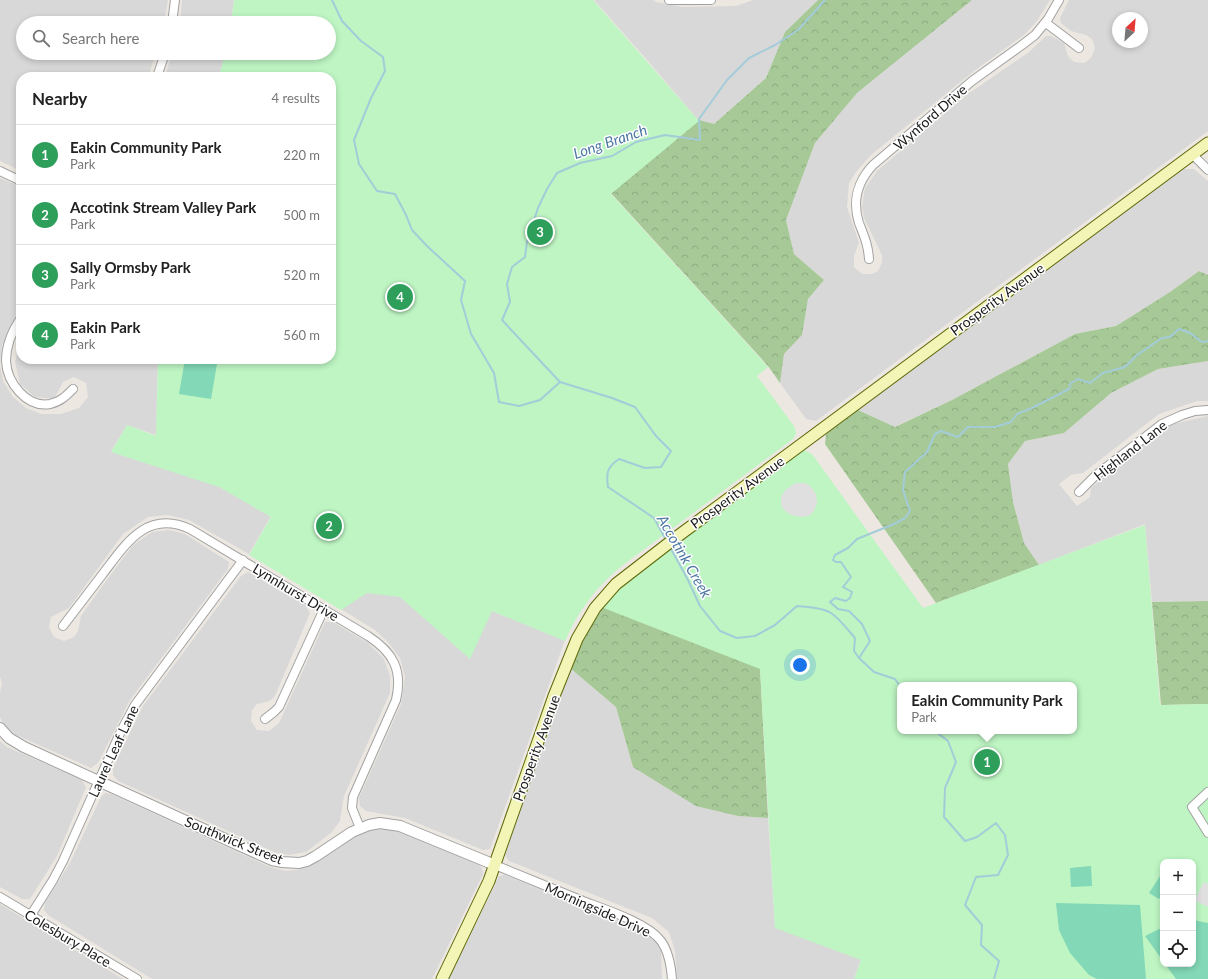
<!DOCTYPE html>
<meta charset="utf-8">
<style>
body{margin:0;font-family:Lato,sans-serif;background:#f2f2f2;color:#222}
.controls{position:absolute;right:12px;bottom:12px;display:grid;overflow:hidden;border-radius:8px;box-shadow:0 2px 6px #0003}
.controls button{width:36px;height:36px;display:grid;place-items:center;padding:0;border:0;border-bottom:1px solid #e0e0e0;background:#fff;color:#222;font:20px sans-serif}
.compass{position:absolute;left:1112px;top:12px;width:36px;height:36px;border-radius:50%;background:#fff;box-shadow:0 2px 6px #0003;rotate:26deg}
.you{position:absolute;left:800px;top:665px;width:14px;height:14px;margin:-10px;border:3px solid #fff;border-radius:50%;background:#1a73e8;box-shadow:0 0 0 6px #1a73e833}
.badge{display:grid;place-items:center;width:26px;height:26px;border-radius:50%;background:#bb0b0b;color:#fff;font-size:13px;font-weight:700}
.pin{position:absolute;translate:-50% -50%;border:2px solid #fff;box-shadow:0 1px 4px #0006}
.popup{position:absolute;left:897px;top:682px;width:180px;height:52px;box-sizing:border-box;display:grid;place-content:center;border-radius:8px;background:#fff;filter:drop-shadow(0 1px 3px #0005);font-size:13px;white-space:nowrap;color:#767676}
.popup b{font-size:15px;color:#222}
.popup::after{content:'';position:absolute;left:50%;top:100%;margin-left:-8px;border:8px solid transparent;border-top-color:#fff}
.list{margin:0;padding:0;list-style:none}
h2{display:flex;justify-content:space-between;align-items:center;height:52px;margin:0;padding:0 16px;font-size:17px}
h2 small{font-size:13px;font-weight:400;color:#767676}
.list li{display:grid;grid-template-columns:26px 1fr auto;gap:12px;align-items:center;box-sizing:border-box;height:60px;padding:0 16px;border-top:1px solid #e0e0e0}
.list b{display:block;font-size:15px;white-space:nowrap}
.list p{margin:0;font-size:13px;white-space:nowrap;color:#767676}
.list em{font-size:13px;font-style:normal;color:#767676}
.icon{flex:none;width:22px;height:22px;fill:none;stroke:currentColor;stroke-width:2;stroke-linecap:round;stroke-linejoin:round}
.map{position:relative;flex:none;width:1208px;height:979px;overflow:hidden}
.search{position:absolute;background:#fff;box-shadow:0 2px 6px #0003;left:16px;top:16px;width:320px;height:44px;display:flex;align-items:center;gap:10px;box-sizing:border-box;padding:0 14px;border-radius:22px;color:#767676;font-size:15px}
.panel{position:absolute;background:#fff;box-shadow:0 2px 6px #0003;left:16px;top:72px;width:320px;height:292px;border-radius:16px}
.map>svg:first-child{display:block}
</style>
<div class="map">
<svg width="1208" height="979" viewBox="0 0 1208 979">
<defs>
<pattern id="forest-crowns" width="20" height="18" patternUnits="userSpaceOnUse"><rect width="20" height="18" fill="#a6c997"/><path d="M2 6a3 3 0 1 1 6 0M12 15a3 3 0 1 1 6 0" fill="none" stroke="#8eac82"/></pattern>
</defs>
<rect width="100%" height="100%" fill="#ece8e1"/>
<path fill="#d9d8d8" fill-rule="evenodd" d="M0,0H168L164,23H23V53H156L148,77H21V171L0,161Z
M182,0H234L231,23H180Z
M594,0H653L656,2L683,7L736,6L753,0H818L785,32L766,78L714,124L699,121L648,61Z
M972,0H1050L1037,21L1024,35L974,71L871,155L856,172L849,183L847,207L859,243L854,256V267L862,274H872L878,271L882,262V255L864,218L862,206L865,188L877,171L968,94L1029,52L1046,36H1051L1064,43L1068,56L1074,62L1084,63L1091,58L1095,48L1092,39L1086,35L1071,31L1061,23L1060,18L1069,0H1208V131L816,421L806,419L780,383L784,354L802,335L808,299L824,280L794,254L786,220L815,143L857,93ZM1118,18H1142V42H1118Z
M172,53H225L219,77H165Z
M1184,169H1194L1208,181V275L1199,271L1170,292L1116,326L1075,334L952,400L894,427L858,410Z
M0,178L21,187V311L16,318L2,345L0,364Z
M21,342V359H158L156,435L127,425L111,451L219,486L271,516L249,554L189,520L167,515L148,517L123,534L69,608L51,617L49,627L54,637L64,641L74,637L78,631L81,616L103,585L133,545L152,532L169,530L185,534L229,562L228,569L130,700L98,763L91,768L16,735L5,727L0,717V693L2,683L0,677V365L3,381L13,397L26,408L41,414H61L79,408L88,397L86,383L74,377L63,382L54,399L35,397L20,384L15,362Z
M1208,361V401H1197L1159,414L1083,473L1071,475L1059,484L1077,506L1090,497L1091,488L1154,435L1173,424L1208,416V601L1152,602L1145,524L1039,565L1024,543L1013,502L1008,464L1025,441L1064,433L1111,393L1158,369Z
M248,572L305,605L310,613L275,696L270,701L257,704L252,710L251,721L257,730L269,731L279,723L325,622H333L368,643L384,659L390,676V693L344,796L340,821L332,832L306,852L289,855L274,852L118,781L113,775V768L143,706L241,576Z
M367,592L492,611L565,640L490,849L483,850L405,818L366,811L360,806L359,798L401,704L405,677L400,658L388,642L375,630L341,609Z
M570,668L616,707L633,767L738,816L768,818L775,927L861,959L854,979H677L675,951L669,932L652,918L509,861L505,855Z
M0,741L7,747L82,780L86,787L57,856L30,899H22L0,887Z
M105,793L111,794L268,866L285,871L297,870L315,863L362,830L379,826L398,830L478,864L482,868L483,874L432,979H152L48,915L44,910L45,903L70,863L101,797Z
M505,875L648,933L657,940L661,950L662,979H449L499,876Z
M0,904L123,979H0Z"/>
<path fill="url(#forest-crowns)" d="M818,0H972L857,93L815,143L786,220L794,254L824,280L808,299L802,335L784,354L780,383L768,366L611,193L699,120L714,124L766,78L785,32Z
M1199,271L1208,275V361L1158,369L1111,393L1064,433L1025,441L1008,464L1013,502L1024,543L1039,565L936,603L825,444L826,434L858,410L895,427L952,400L1075,334L1116,326L1170,292Z
M1208,601V704L1161,705L1152,602Z
M601,606L760,668L768,818L738,816L696,806L633,767L616,707L570,668L579,645Z"/>
<path fill="#bef5c3" fill-rule="evenodd" d="M234,0H593L699,121L611,194L768,367L757,376L794,426L796,433L793,439L627,562C599,583 579,609 565,641L492,611L470,659L400,597L367,593L341,610L249,555L271,517L219,487L111,452L127,425L156,436L158,359H331V77H219L225,53H329V23H231Z
M804,450L812,454L923,608L1145,525L1160,705L1208,704V979H854L861,960L775,928L760,669L601,607L616,591L634,576L801,451ZM900,685H1074V731H900ZM1163,862H1193V964H1163Z"/>
<path fill="#82d8b7" d="M185,359L217,364L211,399L179,394Z
M1091,866L1092,886L1071,887L1070,868Z
M1162,873L1163,893L1159,899L1149,893Z
M1056,903L1140,905L1146,979H1097L1089,975L1070,953L1059,930Z
M1193,920L1208,923V979H1176L1165,964H1193Z
M1163,927V961L1145,936Z"/>
<path fill="#dfdfdf" d="M796,483H805L811,487L816,494L817,503L814,511L809,516L801,517L791,515L784,510L781,505V497L785,490Z
M1204,882L1208,884V907L1194,900Z"/>
<g fill="none" stroke-linecap="round" stroke-linejoin="round">
<path stroke="#a3ccd8" stroke-width="2" d="M332,0L342,21L361,41L383,57L385,71L371,98L354,140L359,164L377,191L395,194L406,215L412,230L427,246L465,281L461,300L471,334L494,373L499,402L519,406L540,400L560,382L612,398L635,407L656,436L671,451L661,467L645,468L619,459C607,467 606,473 608,487L654,518L666,540
M560,382L502,320L510,302L507,284L512,267L525,257L527,242L538,208L547,189L557,173L580,163L612,156L636,142L665,135L700,140L699,119L727,80L749,58L775,45L798,30L825,0
M670,547L688,580L700,606L720,631L737,638L755,636L775,625L797,606C807,607 822,607 831,613C840,619 848,630 855,638L854,651L859,658L874,672L895,679L900,686
M859,658L870,641L862,624L849,611L838,609L830,602L835,598L846,601L850,598L852,592L843,587L851,577L841,562H836L833,560L835,555L848,548L857,539L894,524L905,518L910,511L903,490L905,472L927,452L935,434L941,431L958,437L968,427H995L1011,422L1017,414L1032,408L1069,389L1071,383L1078,379L1090,383L1103,373L1125,367L1137,355L1162,338L1170,337L1179,329L1190,333L1202,342L1208,341
M935,731L948,741L956,762L945,788L944,817L965,841L977,837L996,823L1005,835L1008,855L998,875L976,877L965,905L982,925L981,945L999,961L994,979"/>
<g stroke="#a2a2a2" stroke-width="10">
<path id="minor" d="M669,0H711
M172,23L175,0
M1046,23L1079,48
M157,77L165,53
M1193,155L1208,170
M0,171L21,181
M869,259C868,244 864,236 859,223C852,201 858,181 873,165L972,81L1022,45L1035,35L1048,19L1059,0
M21,318C12,331 6,346 6,361C7,383 27,408 50,404C60,402 66,396 73,389
M1079,492L1095,476L1162,424L1182,415L1195,411L1208,410
M63,626C76,609 89,592 102,575C125,545 146,509 190,529L368,636C393,652 403,670 396,700L353,797L352,808L360,828
M265,719L274,712L279,707L324,609
M1208,792L1192,807L1208,833
M495,865C525,877 554,889 583,901C604,909 648,923 661,941C669,952 671,966 672,979
M0,897L137,979
M31,915L53,880L63,861L121,731L135,705L243,560"/>
</g>
<g stroke="#a2a2a2" stroke-width="12">
<path id="tertiary" d="M0,728L9,738L24,747L234,843L272,860L282,862L299,863L307,861L316,856L352,832L369,825L380,823L400,826L495,865"/>
</g>
<g stroke="#5f690a" stroke-width="13">
<path id="secondary" d="M442,979L489,881L554,696L577,639L595,608L616,584L678,536L1208,143"/>
</g>
<use href="#minor" stroke="#fff" stroke-width="8"/>
<use href="#tertiary" stroke="#fff" stroke-width="10"/>
<use href="#secondary" stroke="#f2f5b6" stroke-width="11"/>
</g>
<g text-anchor="middle" dominant-baseline="central" stroke-width="3" stroke-linejoin="round" paint-order="stroke">
<g font-size="14" fill="#1b1b1b" stroke="#fff">
<text transform="translate(930 117) rotate(-41)">Wynford Drive</text>
<text transform="translate(997 299) rotate(-36)">Prosperity Avenue</text>
<text transform="translate(1130 450) rotate(-38)">Highland Lane</text>
<text transform="translate(737 492) rotate(-36)">Prosperity Avenue</text>
<text transform="translate(296 592) rotate(31)">Lynnhurst Drive</text>
<text transform="translate(536 748) rotate(-70)">Prosperity Avenue</text>
<text transform="translate(113 751) rotate(-65)">Laurel Leaf Lane</text>
<text transform="translate(234 840) rotate(22)">Southwick Street</text>
<text transform="translate(598 909) rotate(24)">Morningside Drive</text>
<text transform="translate(68 938) rotate(31)">Colesbury Place</text>
</g>
<g font-size="15" font-style="italic" fill="#4e79a4" stroke="#fff">
<text transform="translate(610 141) rotate(-19)">Long Branch</text>
<text transform="translate(685 556) rotate(60)">Accotink Creek</text>
</g>
</g>
</svg>
<div class="controls">
<button>+</button>
<button>−</button>
<button><svg class="icon" aria-label="locate" viewBox="0 0 24 24"><circle cx="12" cy="12" r="6"/><path d="M12 2v4M12 18v4M2 12h4M18 12h4"/></svg></button>
</div>
<svg class="compass" viewBox="-18 -18 36 36"><path d="M0-13l5 13h-10z" fill="#e53935"/><path d="M0 13l5-13h-10z" fill="#767676"/></svg>
<div class="you"></div>
<div class="pin badge" style="left:987px;top:762px;background:#2e9e5b">1</div>
<div class="popup"><b>Eakin Community Park</b>Park</div>
<div class="pin badge" style="left:329px;top:526px;background:#2e9e5b">2</div>
<div class="pin badge" style="left:540px;top:232px;background:#2e9e5b">3</div>
<div class="pin badge" style="left:400px;top:297px;background:#2e9e5b">4</div>
<div class="search"><svg class="icon" aria-label="search" viewBox="0 0 24 24"><circle cx="10" cy="10" r="6"/><path d="M15 15l6 6"/></svg>Search here</div>
<section class="panel">
<h2>Nearby<small>4 results</small></h2>
<ul class="list">
<li><span class="badge" style="background:#2e9e5b">1</span><div><b>Eakin Community Park</b><p>Park</p></div><em>220 m</em></li>
<li><span class="badge" style="background:#2e9e5b">2</span><div><b>Accotink Stream Valley Park</b><p>Park</p></div><em>500 m</em></li>
<li><span class="badge" style="background:#2e9e5b">3</span><div><b>Sally Ormsby Park</b><p>Park</p></div><em>520 m</em></li>
<li><span class="badge" style="background:#2e9e5b">4</span><div><b>Eakin Park</b><p>Park</p></div><em>560 m</em></li>
</ul>
</section>
</div>
